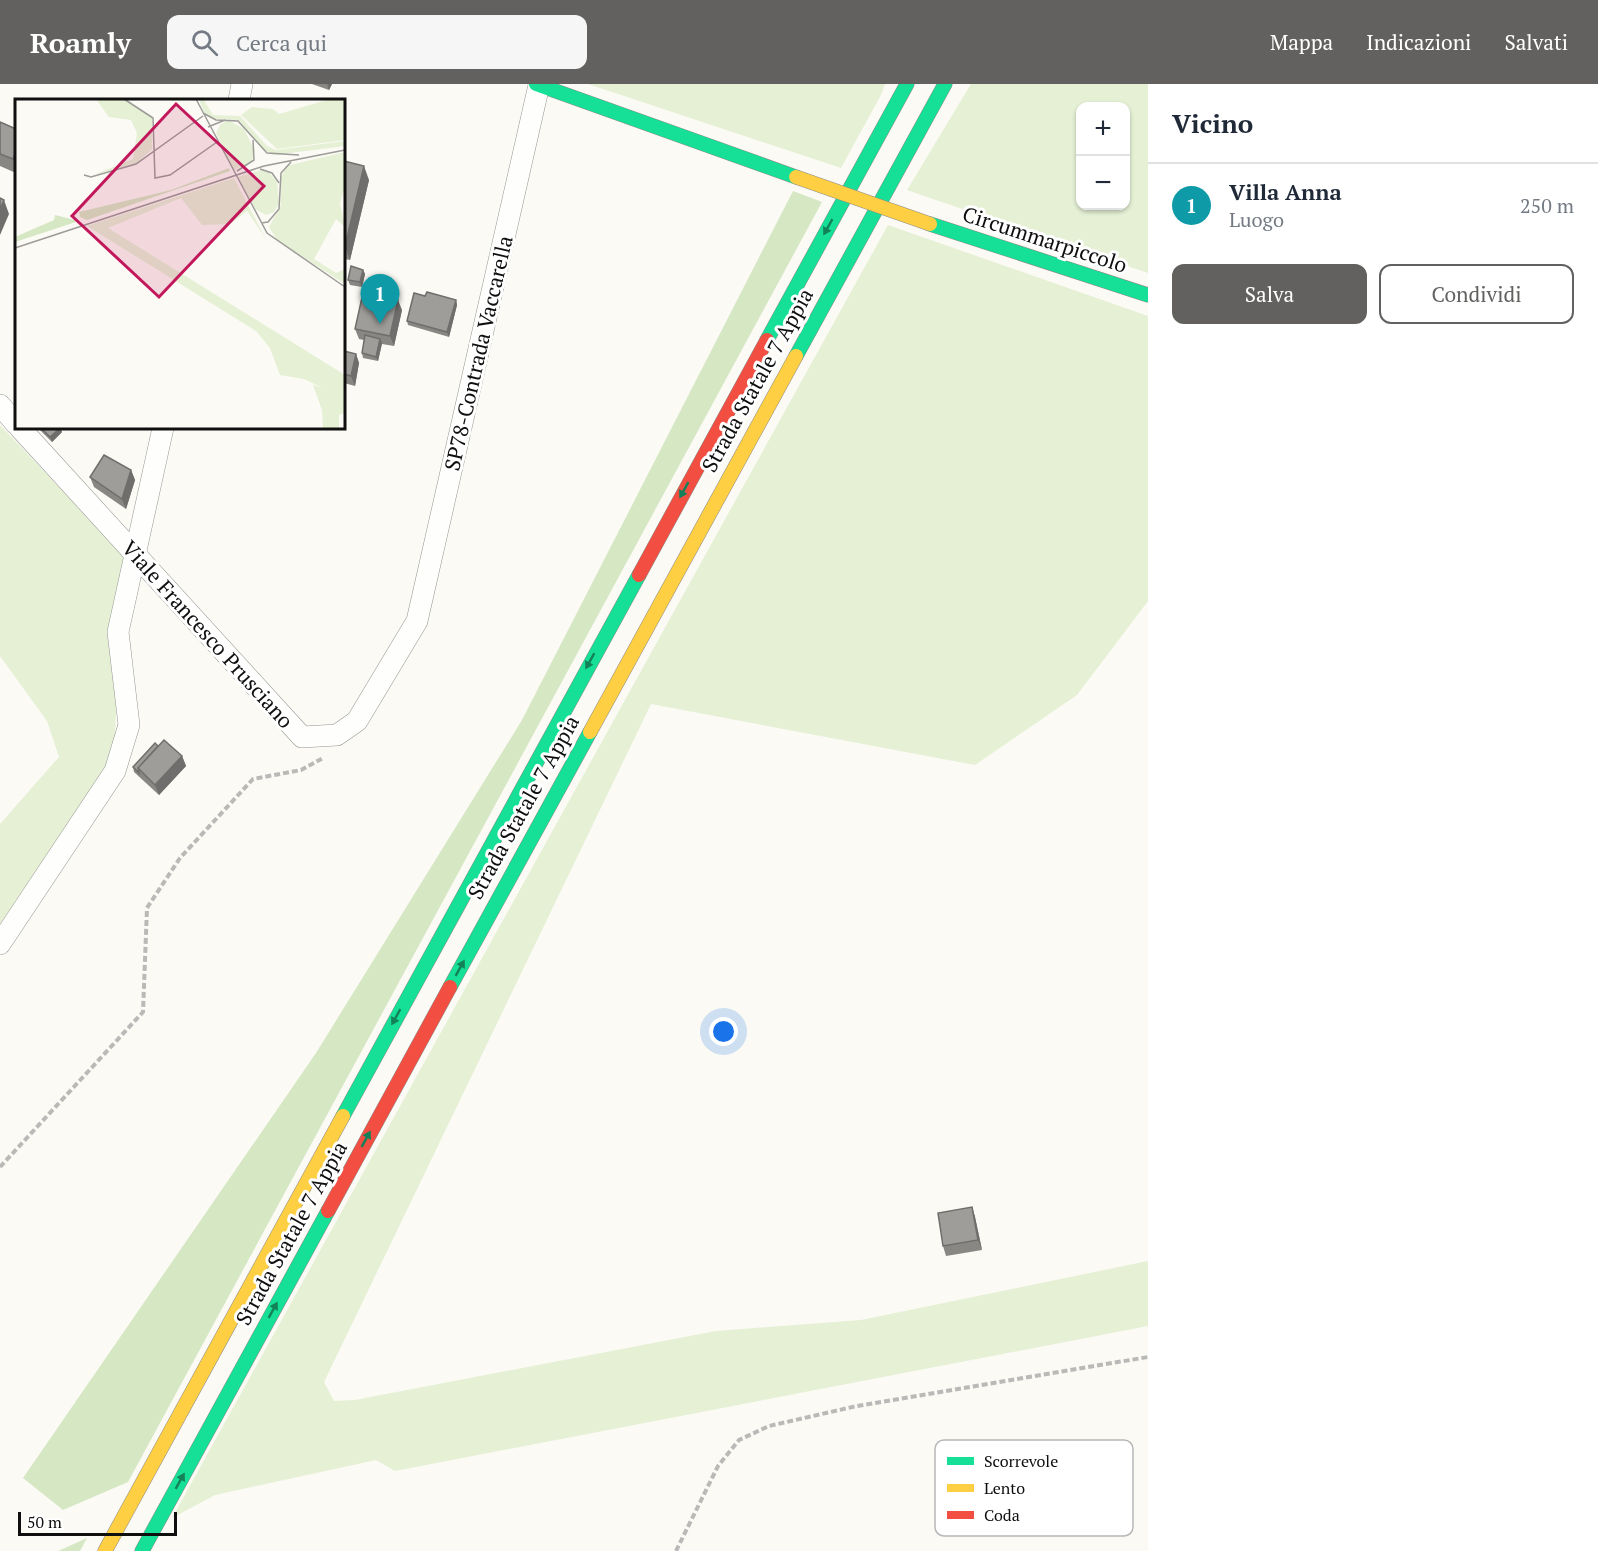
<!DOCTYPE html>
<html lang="it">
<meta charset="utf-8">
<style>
body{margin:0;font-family:"PT Serif",serif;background:#f6f6f7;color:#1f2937}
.controls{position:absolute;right:18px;top:18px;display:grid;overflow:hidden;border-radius:12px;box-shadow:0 2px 4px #0004}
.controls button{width:54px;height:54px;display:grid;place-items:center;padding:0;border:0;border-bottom:2px solid #e0e1e3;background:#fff;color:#1f2937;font:30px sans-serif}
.scale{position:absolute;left:18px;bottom:15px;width:159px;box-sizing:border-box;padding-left:6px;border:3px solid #0f0f0f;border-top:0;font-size:16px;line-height:21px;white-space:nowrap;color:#0f0f0f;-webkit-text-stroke:4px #fff;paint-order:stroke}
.you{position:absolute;left:724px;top:948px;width:21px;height:21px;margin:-15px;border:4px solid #fff;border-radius:50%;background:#1a73e8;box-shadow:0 0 0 9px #1a73e833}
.badge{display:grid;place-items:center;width:39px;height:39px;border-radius:50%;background:#62615f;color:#fff;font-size:20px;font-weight:700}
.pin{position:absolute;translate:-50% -50px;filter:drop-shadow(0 2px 3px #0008)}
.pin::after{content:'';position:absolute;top:32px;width:21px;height:18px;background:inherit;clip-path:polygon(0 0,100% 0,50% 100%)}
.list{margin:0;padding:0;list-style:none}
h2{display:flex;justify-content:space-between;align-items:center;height:78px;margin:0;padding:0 24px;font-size:26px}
h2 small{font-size:20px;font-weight:400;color:#747a83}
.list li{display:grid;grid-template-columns:39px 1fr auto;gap:18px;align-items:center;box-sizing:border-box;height:84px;padding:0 24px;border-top:2px solid #e0e1e3}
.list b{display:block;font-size:22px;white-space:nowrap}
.list p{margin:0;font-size:20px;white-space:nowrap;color:#747a83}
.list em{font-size:20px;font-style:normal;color:#747a83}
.actions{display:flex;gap:12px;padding:18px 24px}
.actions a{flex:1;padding:14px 0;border:2px solid #62615f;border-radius:12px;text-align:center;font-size:21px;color:#62615f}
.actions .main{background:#62615f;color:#fff}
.icon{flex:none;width:33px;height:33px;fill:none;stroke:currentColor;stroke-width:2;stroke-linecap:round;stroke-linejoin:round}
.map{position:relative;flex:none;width:1148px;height:1467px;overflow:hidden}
header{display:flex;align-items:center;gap:36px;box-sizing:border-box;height:84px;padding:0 30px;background:#62615f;color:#fff}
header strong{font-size:28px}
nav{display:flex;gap:33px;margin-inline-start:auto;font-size:21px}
.search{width:420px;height:54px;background:#f6f6f7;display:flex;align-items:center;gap:15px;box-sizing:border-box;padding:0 21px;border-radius:12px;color:#747a83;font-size:22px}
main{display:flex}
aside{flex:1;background:#fff}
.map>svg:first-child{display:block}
</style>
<header>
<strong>Roamly</strong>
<div class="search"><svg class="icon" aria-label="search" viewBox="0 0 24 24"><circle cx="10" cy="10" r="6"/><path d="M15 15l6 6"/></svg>Cerca qui</div>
<nav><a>Mappa</a><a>Indicazioni</a><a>Salvati</a></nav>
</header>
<main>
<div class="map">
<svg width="1148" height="1467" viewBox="0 0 1148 1467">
<rect width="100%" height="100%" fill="#fbfaf4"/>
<path fill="#e5f0d5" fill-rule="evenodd" d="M588,0H885L882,9L841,84Z
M971,0H1148V189L907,106ZM1126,22V122H1080V22Z
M888,141L1148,232V517L1077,611L975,681L651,620L324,1298L334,1317L355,1316L716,1247L861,1236L1148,1177V1242L395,1387L376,1376L215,1411L172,1434Z
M0,341L124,472L114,667L0,855V740L59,673L47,637L0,572Z"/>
<path fill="#d6e7c4" d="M793,107L822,118L128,1398L63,1426L23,1394L316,969L522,636Z
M87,1454L80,1467H58Z"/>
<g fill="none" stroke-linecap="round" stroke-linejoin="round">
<g stroke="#959592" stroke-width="22">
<path id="street" d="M239,16L242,0
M0,321L16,340
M20,344L302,653L337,651L357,637L417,537L539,1
M0,860L115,687L129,641L118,548L163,344"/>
</g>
<g stroke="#8c8b89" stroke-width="15">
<path id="fast" d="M536,0L796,93
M930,140L1148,211
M767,256L907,0
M796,272L945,0
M450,903L590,648
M343,1032L639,491
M142,1467L328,1127"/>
</g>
<g stroke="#8c8b89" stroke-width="15">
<path id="slow" d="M590,648L796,272
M105,1467L343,1032"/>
</g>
<g stroke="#8c8b89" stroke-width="15">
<path id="jam" d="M639,491L767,256
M328,1127L450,903"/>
</g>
<path stroke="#b9b9b8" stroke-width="4" stroke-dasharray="6 3" stroke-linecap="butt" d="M0,1083L143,928L147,824L180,774L253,695L301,686L323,674
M676,1467L718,1382L739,1356L769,1342L857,1322L1148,1273"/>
<use href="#street" stroke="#fefefd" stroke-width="21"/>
<use href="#fast" stroke="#16e098" stroke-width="14"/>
<use href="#slow" stroke="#ffcf43" stroke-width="14"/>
<use href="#jam" stroke="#f24e42" stroke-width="14"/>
<g stroke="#8c8b89" stroke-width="15" stroke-linecap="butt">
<path id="slow-bridge" d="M796,93L930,140"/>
</g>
<use href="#slow-bridge" stroke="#ffcf43" stroke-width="14"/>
</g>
<path fill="#898784" d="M312,0H332L329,6Z
M0,38L16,45V89L0,82Z
M344,77L369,96L350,176L344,175Z
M363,186L365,190L362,203L350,201L348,196Z
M425,212L456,216L457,221L449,253L408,241L407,237Z
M402,226L394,262L382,260L378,277L363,274L362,269L364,256L359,255L355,245Z
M344,267L356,270L359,279L355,302L344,299Z
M38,344H60L62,348L52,358Z
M131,386L135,396L126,425L94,403L90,393Z
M158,662L182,672L186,682L159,711L134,688L133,683Z
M972,1123L975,1133L982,1166L946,1172L943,1162Z"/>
<path fill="#6f6e6c" d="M327,0H332L329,6Z
M16,67V86L13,75Z
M364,82L369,96L350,176L345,162Z
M4,116L9,130L0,151V125Z
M363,186L365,190L362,203L360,198Z
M398,216L402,226L394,262L390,252Z
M456,216L457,221L449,253L447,248Z
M380,255L382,259L378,277L376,273Z
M356,270L359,279L355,302L351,292Z
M60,344L62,348L52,358L50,353Z
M131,386L135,396L126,425L122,415Z
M182,672L186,682L159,711L155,701Z
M972,1123L975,1133L982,1166L978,1156Z"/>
<path fill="#9f9d9a" stroke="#6f6e6c" stroke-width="1.5" d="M0,38L16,45V67L13,75L0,70Z
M344,77L364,82L345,162L344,161Z
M0,114L4,116L0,125Z
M351,182L363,186L360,198L348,196Z
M427,208L456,216L447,248L407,237L414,209L425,212Z
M363,209L398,216L390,252L355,245Z
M365,251L380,255L376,273L362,269Z
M344,267L356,270L351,292L344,290Z
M41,344H60L50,353Z
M104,371L131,386L122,415L90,393Z
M164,656L182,672L155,701L138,684Z
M155,659L158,662L138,684L139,689L133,683Z
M972,1123L978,1156L943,1162L938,1129Z"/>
<defs><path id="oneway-solid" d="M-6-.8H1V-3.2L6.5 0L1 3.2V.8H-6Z" transform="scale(1.5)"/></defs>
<g fill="#13825a">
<use href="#oneway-solid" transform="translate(828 143) rotate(119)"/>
<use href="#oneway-solid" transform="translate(684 406) rotate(119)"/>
<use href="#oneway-solid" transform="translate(590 577) rotate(119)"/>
<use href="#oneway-solid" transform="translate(460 884) rotate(-61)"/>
<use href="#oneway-solid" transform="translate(396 933) rotate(119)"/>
<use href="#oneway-solid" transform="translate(366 1055) rotate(-61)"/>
<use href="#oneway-solid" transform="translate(273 1226) rotate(-61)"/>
<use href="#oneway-solid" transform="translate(180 1397) rotate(-61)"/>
</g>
<g text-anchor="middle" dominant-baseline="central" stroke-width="6" stroke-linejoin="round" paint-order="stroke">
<g font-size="21" fill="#0f0f0f" stroke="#fff">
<text transform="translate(1045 155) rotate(18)">Circummarpiccolo</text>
<text transform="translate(478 269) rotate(-77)">SP78-Contrada Vaccarella</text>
<text transform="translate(757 296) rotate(-61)">Strada Statale 7 Appia</text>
<text transform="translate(208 550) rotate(48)">Viale Francesco Prusciano</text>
<text transform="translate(523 723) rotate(-61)">Strada Statale 7 Appia</text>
<text transform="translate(291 1149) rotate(-61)">Strada Statale 7 Appia</text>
</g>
</g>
<g transform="translate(15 15)">
<rect width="330" height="330" fill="#fbfaf4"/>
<path d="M81,0H109L137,17V50L122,64L78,76L118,60L122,34L116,21L94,18ZM184,0H188L198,16L225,17L252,47L261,51L330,42V47L259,56L249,51L223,21L199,20L190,15ZM315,0H330V41L262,50L226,16L237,8L258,10L264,15ZM213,21L229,30L240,52L236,63L219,71L201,34L205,26ZM330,53V88L325,104L330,128L321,120L299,160L321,174L330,170V185L262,141L254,128L266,106L265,82L271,67ZM246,71L253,72L262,83L264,104L259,113L251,116L240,110L223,78ZM219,79L251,140L232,112L215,125L187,126L166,99L93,129L330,276V314L324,316V330H308L307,311L298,286L308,289L289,280L265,276L255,249L241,232L72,127Z" fill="#e5f0d5"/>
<path d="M214,69L215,72L72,121L65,118L64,113L156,91ZM40,116L64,122L0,143V138L39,121Z" fill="#d6e7c4"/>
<path fill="none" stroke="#9d9c98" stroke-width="1.5" d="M109,0L138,19L140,79L155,76L202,43M181,0L252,134L330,188M188,14L201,21L223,22L252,54L284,56M193,28L210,21M245,70L257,74L264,84M222,72L239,61L238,41M69,76L76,78L121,65L188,17M246,124L253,123L264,110L266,74L276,63M0,149L249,67L330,51"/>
<path fill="#c2185b" fill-opacity="0.15" stroke="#c2185b" stroke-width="3" d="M161,5L249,87L144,198L57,117Z"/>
<rect width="330" height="330" fill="none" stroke="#0f0f0f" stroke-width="3"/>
</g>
<rect x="935" y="1356" width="198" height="96" rx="9" fill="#fff" stroke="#b7b7b7" stroke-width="1.5"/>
<rect x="947" y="1373" width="27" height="8" fill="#16e098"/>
<rect x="947" y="1400" width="27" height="8" fill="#ffcf43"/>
<rect x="947" y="1427" width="27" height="8" fill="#f24e42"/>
<g font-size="16" fill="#0f0f0f">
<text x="984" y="1383">Scorrevole</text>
<text x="984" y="1410">Lento</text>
<text x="984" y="1437">Coda</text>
</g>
</svg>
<div class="controls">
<button>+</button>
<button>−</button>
</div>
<div class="scale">50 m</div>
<div class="you"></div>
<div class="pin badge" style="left:380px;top:240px;background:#0f9aa8">1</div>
</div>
<aside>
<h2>Vicino<small></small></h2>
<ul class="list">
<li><span class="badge" style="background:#0f9aa8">1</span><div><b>Villa Anna</b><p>Luogo</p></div><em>250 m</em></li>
</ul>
<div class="actions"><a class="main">Salva</a><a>Condividi</a></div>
</aside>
</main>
